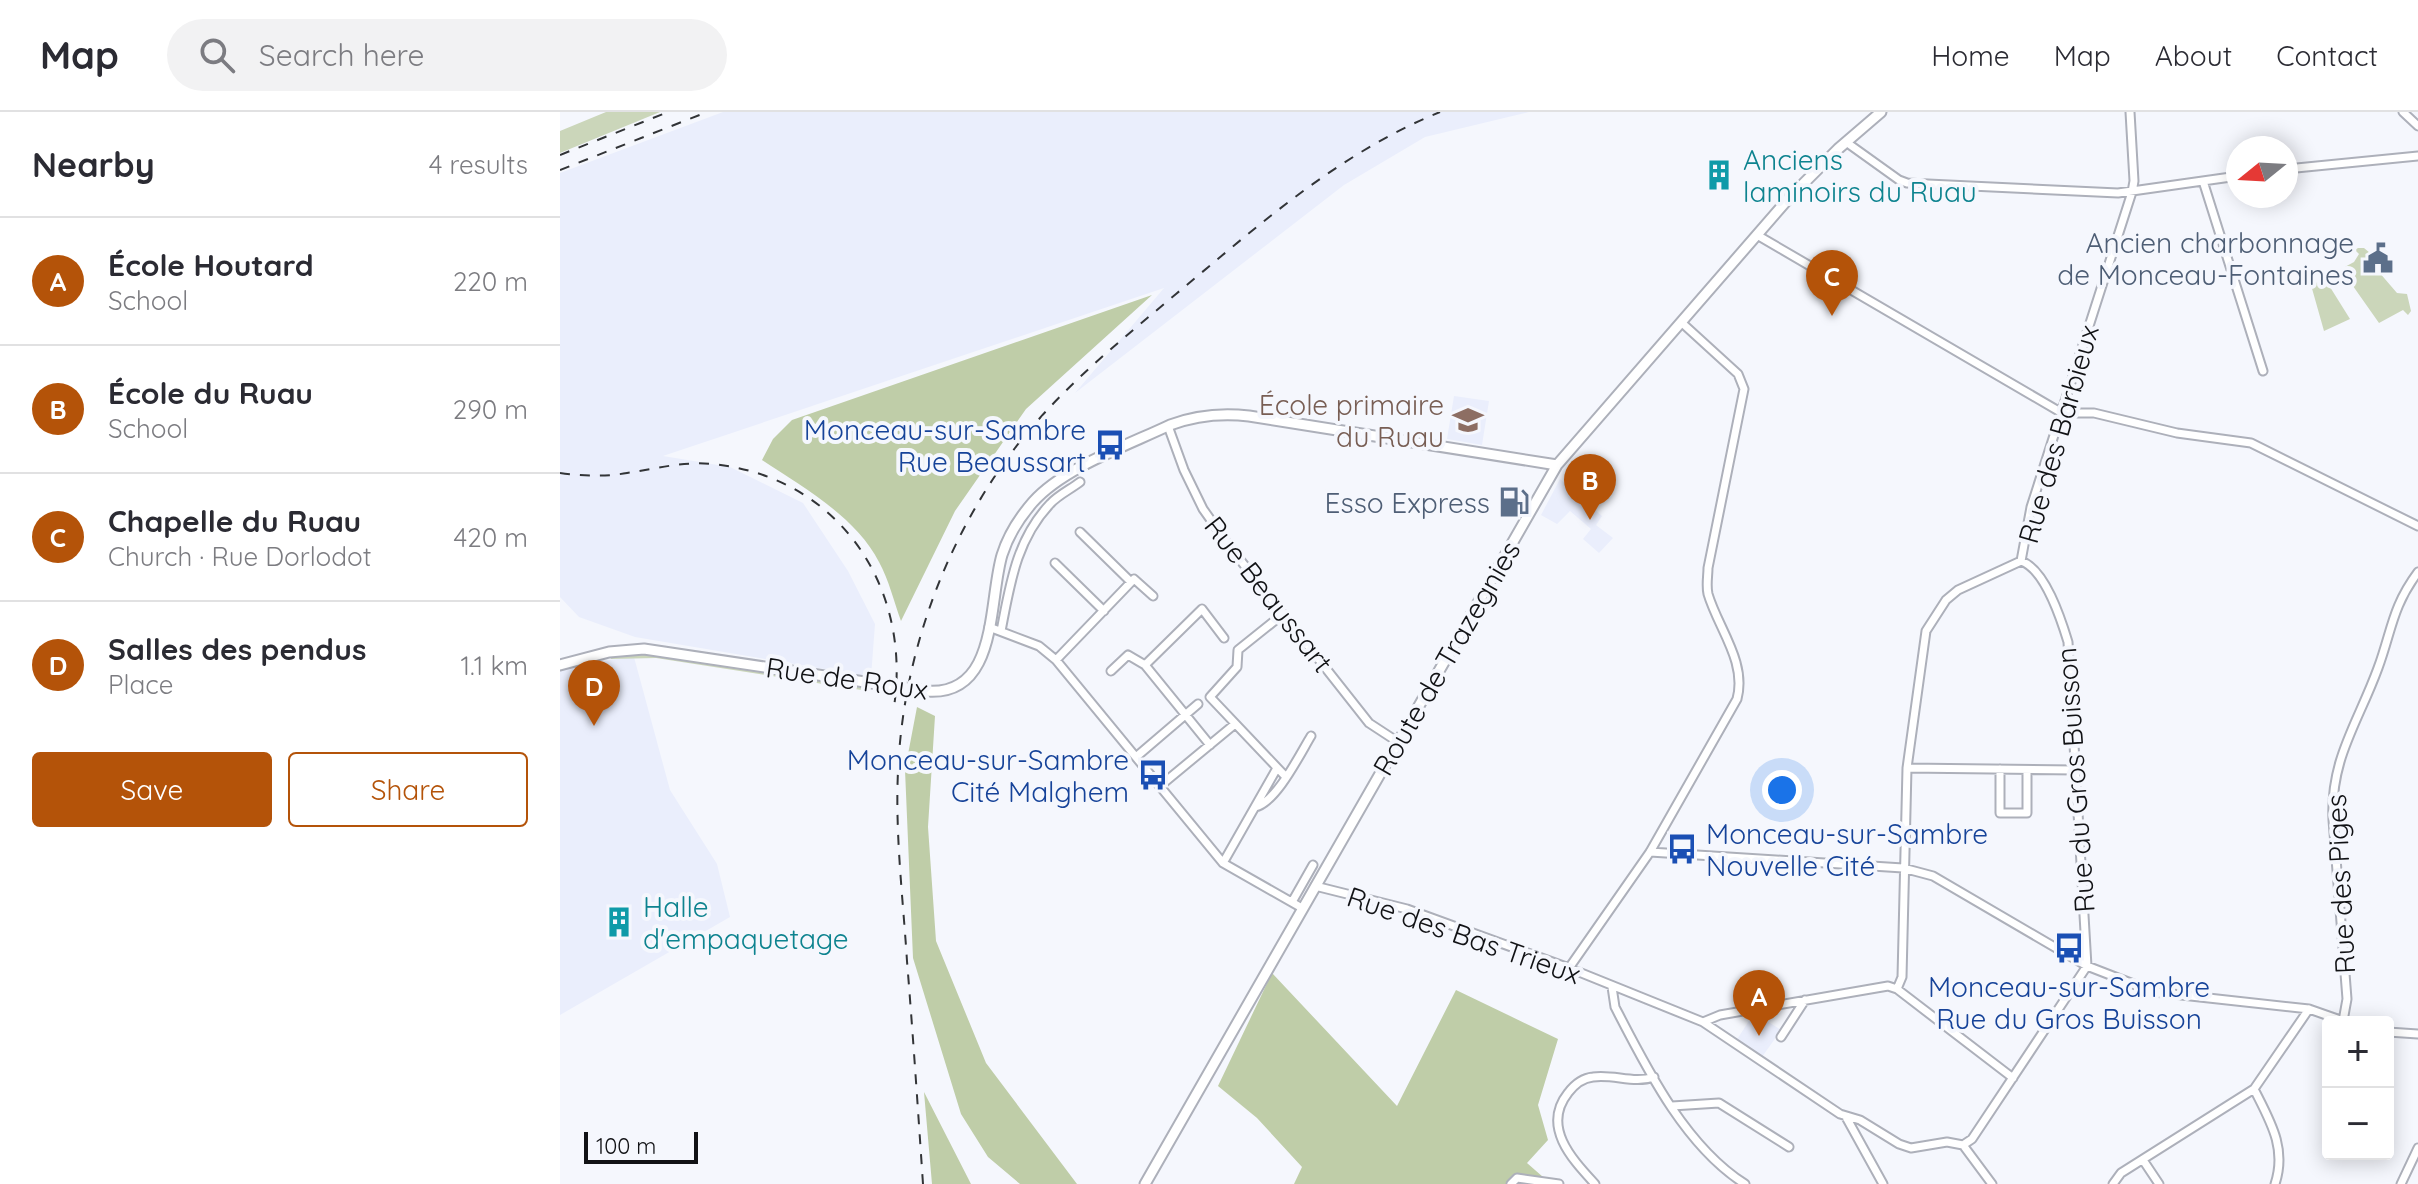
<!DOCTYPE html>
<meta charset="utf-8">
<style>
body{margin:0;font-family:Quicksand,sans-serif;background:#f2f2f3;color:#2b2b33}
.controls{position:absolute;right:24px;bottom:24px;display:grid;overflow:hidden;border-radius:8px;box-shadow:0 4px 20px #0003}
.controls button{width:72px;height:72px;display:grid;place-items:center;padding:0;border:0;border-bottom:2px solid #e1e1e2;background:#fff;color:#2b2b33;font:40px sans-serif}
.compass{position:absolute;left:1666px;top:24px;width:72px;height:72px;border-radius:50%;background:#fff;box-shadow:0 4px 20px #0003;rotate:252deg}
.scale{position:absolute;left:24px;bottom:20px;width:114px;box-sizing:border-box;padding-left:8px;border:4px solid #111215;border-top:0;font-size:22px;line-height:28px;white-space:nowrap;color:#111215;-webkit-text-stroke:6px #f5f7fd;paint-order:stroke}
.you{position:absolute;left:1222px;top:678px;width:28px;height:28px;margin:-20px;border:6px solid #fff;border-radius:50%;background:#1a73e8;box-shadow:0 0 0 12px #1a73e833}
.badge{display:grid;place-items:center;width:52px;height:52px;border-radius:50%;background:#b45309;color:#fff;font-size:26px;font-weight:700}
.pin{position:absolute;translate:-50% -66px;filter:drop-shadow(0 2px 4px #0008)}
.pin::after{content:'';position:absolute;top:42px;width:28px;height:24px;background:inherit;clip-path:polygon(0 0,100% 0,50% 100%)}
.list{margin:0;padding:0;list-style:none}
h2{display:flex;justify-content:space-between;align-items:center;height:104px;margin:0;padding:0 32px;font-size:34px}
h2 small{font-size:26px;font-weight:400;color:#7c7c81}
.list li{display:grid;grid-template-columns:52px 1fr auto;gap:24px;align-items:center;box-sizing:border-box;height:128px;padding:0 32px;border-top:2px solid #e1e1e2}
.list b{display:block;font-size:30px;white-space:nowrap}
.list p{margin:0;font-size:26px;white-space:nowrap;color:#7c7c81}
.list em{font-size:26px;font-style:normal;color:#7c7c81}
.actions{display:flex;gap:16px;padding:24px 32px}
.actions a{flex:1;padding:18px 0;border:2px solid #b45309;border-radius:8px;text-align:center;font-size:28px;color:#b45309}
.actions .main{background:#b45309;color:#fff}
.icon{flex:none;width:44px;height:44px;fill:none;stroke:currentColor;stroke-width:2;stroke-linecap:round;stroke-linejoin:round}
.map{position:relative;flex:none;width:1858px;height:1072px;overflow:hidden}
header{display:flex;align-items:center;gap:48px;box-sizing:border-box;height:112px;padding:0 40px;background:#fff;border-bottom:2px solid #e1e1e2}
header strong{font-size:38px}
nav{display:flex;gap:44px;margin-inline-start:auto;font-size:28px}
.search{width:560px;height:72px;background:#f2f2f3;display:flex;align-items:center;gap:20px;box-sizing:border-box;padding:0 28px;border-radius:44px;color:#7c7c81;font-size:30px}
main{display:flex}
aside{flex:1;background:#fff}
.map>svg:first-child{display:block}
</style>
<header>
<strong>Map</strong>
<div class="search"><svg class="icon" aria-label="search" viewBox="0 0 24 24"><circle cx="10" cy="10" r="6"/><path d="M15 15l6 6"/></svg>Search here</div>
<nav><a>Home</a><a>Map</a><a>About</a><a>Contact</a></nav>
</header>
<main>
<aside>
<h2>Nearby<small>4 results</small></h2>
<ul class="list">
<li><span class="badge">A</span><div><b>École Houtard</b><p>School</p></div><em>220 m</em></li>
<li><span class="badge">B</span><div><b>École du Ruau</b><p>School</p></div><em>290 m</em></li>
<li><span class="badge">C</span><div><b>Chapelle du Ruau</b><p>Church · Rue Dorlodot</p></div><em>420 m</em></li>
<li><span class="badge">D</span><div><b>Salles des pendus</b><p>Place</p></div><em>1.1 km</em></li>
</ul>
<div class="actions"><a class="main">Save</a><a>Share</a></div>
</aside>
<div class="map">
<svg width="1858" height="1072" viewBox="0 0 1858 1072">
<rect width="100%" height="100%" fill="#f5f7fd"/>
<path fill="#eaeefc" d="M163,0H969L865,25L784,73L515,281L604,176L103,344L170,355L243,391L288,459L315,512L311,565L75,525L19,505L0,485V61Z
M894,284L929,289L922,333L887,327Z
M1000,367L1042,404L1036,413L1053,426L1039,441L1023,427L1031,417L1010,399L997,412L981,403Z
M74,545L110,678L157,752L170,805L0,903V559L26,551Z
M1194,901L1221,918L1202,945L1176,929Z"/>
<path fill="#cbd6ba" d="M46,0H100L0,41V19Z
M1798,136H1804L1810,141L1806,145L1837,181L1847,182L1851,199L1848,203L1843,198L1819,211L1781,157L1794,150L1799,142L1795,138Z
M1765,167L1790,207L1764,219L1751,173Z
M79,542L309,576L308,579L96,546L51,547L50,544Z"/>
<path fill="#bfcda8" d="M592,183L466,297L395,399L341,509C334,490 329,468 319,450C296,405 243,375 202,348L213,327L232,308Z
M357,595L375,604L368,715L376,829L426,951L517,1072H460L428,1045L401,1002L353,846L345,658Z
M712,861L837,994L896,878L998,927L978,993L988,1028L967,1051L991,1072H734L742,1055L697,1006L658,974Z
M364,980L411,1072H372Z"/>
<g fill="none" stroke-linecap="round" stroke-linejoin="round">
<g stroke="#adb0ba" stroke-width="11">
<path id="street" d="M1843,0L1858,14
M1286,30L1339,68L1347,71L1558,81L1678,64
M1726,57L1858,44
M1643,69L1703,259
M1197,123L1502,301H1534L1617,321L1691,331L1858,414
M608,314L624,358L643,397L670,435L809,611L838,630
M520,420L571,470
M495,451L544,499
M723,502L678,538L677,555L650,585L726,665
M429,515L479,534L496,548L663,751L742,796
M441,519C450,473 456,428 490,392C498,383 511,377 520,370
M496,548L574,467L593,484
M551,559L568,543L585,553
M650,633L585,553L642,497L664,526
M576,645L638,592
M1347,656L1515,658
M1440,657V701H1467V658
M600,674L675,612
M695,695C716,691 740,642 751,624
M1090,740L1343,756L1373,764L1527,854L1594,880L1749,897L1786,910
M663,751L717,656
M755,774L847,797L1009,856L1143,910L1280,1002L1300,1008L1339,1032L1351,1036L1387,1030L1403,1033
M732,790L753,753
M1009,856L1090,740L1177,587C1187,550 1158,516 1148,482C1146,473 1148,464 1148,456L1184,277L1178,262L1121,210
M1052,875L1055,895C1087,957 1125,1034 1185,1072
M1337,877L1342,865L1347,656L1366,519L1386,488L1398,478L1461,449L1471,395L1572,80L1574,69L1570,0
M1783,909L1787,887L1773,708C1770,647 1798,611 1818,556C1832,518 1832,495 1858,460
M1143,910L1160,903L1328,874L1337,877L1453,966
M1828,920L1858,922
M1221,925L1245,888
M1112,994L1159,991L1229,1035
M1286,1005L1323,1072
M1403,1033L1412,1027L1527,854L1508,530C1501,507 1485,457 1461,449
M1403,1033L1432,1072
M1583,1048L1599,1072
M951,1072L957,1066L999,1072
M1035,1072C1013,1048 981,1015 1008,981C1014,973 1023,966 1033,965C1054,962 1074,972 1094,965
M1553,1072L1561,1061L1694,977
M1715,1072C1727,1036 1710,1009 1694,977L1749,897
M1841,1072L1858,1036"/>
</g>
<g stroke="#adb0ba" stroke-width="13">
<path id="secondary" d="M0,553L49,540L84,537L365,579C439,586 428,490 442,443C448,424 460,405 473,390C503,356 568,333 610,313C634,304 663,301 689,304L997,353
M585,1072L997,353L1229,86L1278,37L1321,0"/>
</g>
<use href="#street" stroke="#fff" stroke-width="7"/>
<use href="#secondary" stroke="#fff" stroke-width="9"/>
<path stroke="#323437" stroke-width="2" stroke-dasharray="10 10" stroke-linecap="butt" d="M0,43L108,0
M0,58L147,0
M0,361C22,364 45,365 67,361C95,357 123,349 152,352C278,364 352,474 334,595
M363,1072C358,998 353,923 347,849C343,786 335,722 338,659C343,543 385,428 455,336C501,276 559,230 616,182C699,113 779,41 880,0"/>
</g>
<defs>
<g id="building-bare" transform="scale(2.4)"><path d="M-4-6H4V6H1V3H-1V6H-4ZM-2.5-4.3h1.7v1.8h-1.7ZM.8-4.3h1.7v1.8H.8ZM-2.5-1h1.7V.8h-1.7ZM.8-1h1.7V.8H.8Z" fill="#0f9aa8" stroke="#f5f7fd" stroke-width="2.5" paint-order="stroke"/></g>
<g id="civic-bare" transform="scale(2.4)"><path d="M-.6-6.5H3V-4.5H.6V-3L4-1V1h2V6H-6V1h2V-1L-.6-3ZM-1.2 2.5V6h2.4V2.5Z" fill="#5c6f8a" stroke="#f5f7fd" stroke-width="2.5" paint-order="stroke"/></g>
<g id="school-bare" transform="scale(2.4)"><path d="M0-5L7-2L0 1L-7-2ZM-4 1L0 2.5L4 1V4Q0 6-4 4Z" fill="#8d6e63" stroke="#f5f7fd" stroke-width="2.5" paint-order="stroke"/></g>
<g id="bus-bare" transform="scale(2.4)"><path d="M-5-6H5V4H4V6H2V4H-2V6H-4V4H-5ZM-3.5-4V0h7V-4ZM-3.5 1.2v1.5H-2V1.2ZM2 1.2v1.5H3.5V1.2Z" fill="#1a4fb4" stroke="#f5f7fd" stroke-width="2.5" paint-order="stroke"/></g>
<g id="fuel-bare" transform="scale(2.4)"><path d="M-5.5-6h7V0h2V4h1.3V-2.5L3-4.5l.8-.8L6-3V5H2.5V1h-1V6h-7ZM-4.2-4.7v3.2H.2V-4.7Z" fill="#5c6f8a" stroke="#f5f7fd" stroke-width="2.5" paint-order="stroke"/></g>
</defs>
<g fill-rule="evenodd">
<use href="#building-bare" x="1159" y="63"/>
<use href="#civic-bare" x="1818" y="146"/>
<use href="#school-bare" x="908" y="308"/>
<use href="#bus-bare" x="550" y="333"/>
<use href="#fuel-bare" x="954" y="390"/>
<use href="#bus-bare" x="593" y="663"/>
<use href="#bus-bare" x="1122" y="737"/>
<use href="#building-bare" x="59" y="810"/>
<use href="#bus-bare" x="1509" y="836"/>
</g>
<g text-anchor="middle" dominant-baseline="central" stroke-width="8" stroke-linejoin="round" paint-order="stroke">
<g font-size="28" fill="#0d838f" stroke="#f5f7fd" text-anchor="start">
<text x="1183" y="47">Anciens<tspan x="1183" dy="32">laminoirs du Ruau</tspan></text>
<text x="83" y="794">Halle<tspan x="83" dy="32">d'empaquetage</tspan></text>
</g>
<g font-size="28" fill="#4e5e75" stroke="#f5f7fd" text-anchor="end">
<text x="1794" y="130">Ancien charbonnage<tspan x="1794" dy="32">de Monceau-Fontaines</tspan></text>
<text x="930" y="390">Esso Express</text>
</g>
<g font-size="28" fill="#785e54" stroke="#f5f7fd" text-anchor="end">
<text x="884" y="292">École primaire<tspan x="884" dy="32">du Ruau</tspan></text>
</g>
<g font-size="28" fill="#164399" stroke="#f5f7fd" text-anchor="end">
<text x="526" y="317">Monceau-sur-Sambre<tspan x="526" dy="32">Rue Beaussart</tspan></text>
<text x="569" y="647">Monceau-sur-Sambre<tspan x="569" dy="32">Cité Malghem</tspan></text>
<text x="1146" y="721" text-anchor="start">Monceau-sur-Sambre<tspan x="1146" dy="32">Nouvelle Cité</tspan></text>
<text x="1509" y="874" text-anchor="middle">Monceau-sur-Sambre<tspan x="1509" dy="32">Rue du Gros Buisson</tspan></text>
</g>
<g font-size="28" fill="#111215" stroke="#f5f7fd">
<text transform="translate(1498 322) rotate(-74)">Rue des Barbieux</text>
<text transform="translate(709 482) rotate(52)">Rue Beaussart</text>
<text transform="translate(886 546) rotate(-60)">Route de Trazegnies</text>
<text transform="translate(287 566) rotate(8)">Rue de Roux</text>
<text transform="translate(1515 668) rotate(-94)">Rue du Gros Buisson</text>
<text transform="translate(1780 772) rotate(-93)">Rue des Piges</text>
<text transform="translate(904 823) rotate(19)">Rue des Bas Trieux</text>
</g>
</g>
</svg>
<div class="controls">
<button>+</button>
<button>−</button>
</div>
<svg class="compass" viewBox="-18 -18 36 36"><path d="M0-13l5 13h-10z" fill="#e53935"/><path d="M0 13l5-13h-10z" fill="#7c7c81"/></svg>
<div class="scale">100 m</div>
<div class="you"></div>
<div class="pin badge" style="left:1199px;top:924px">A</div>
<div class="pin badge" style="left:1030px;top:408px">B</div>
<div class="pin badge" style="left:1272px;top:204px">C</div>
<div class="pin badge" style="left:34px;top:614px">D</div>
</div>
</main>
